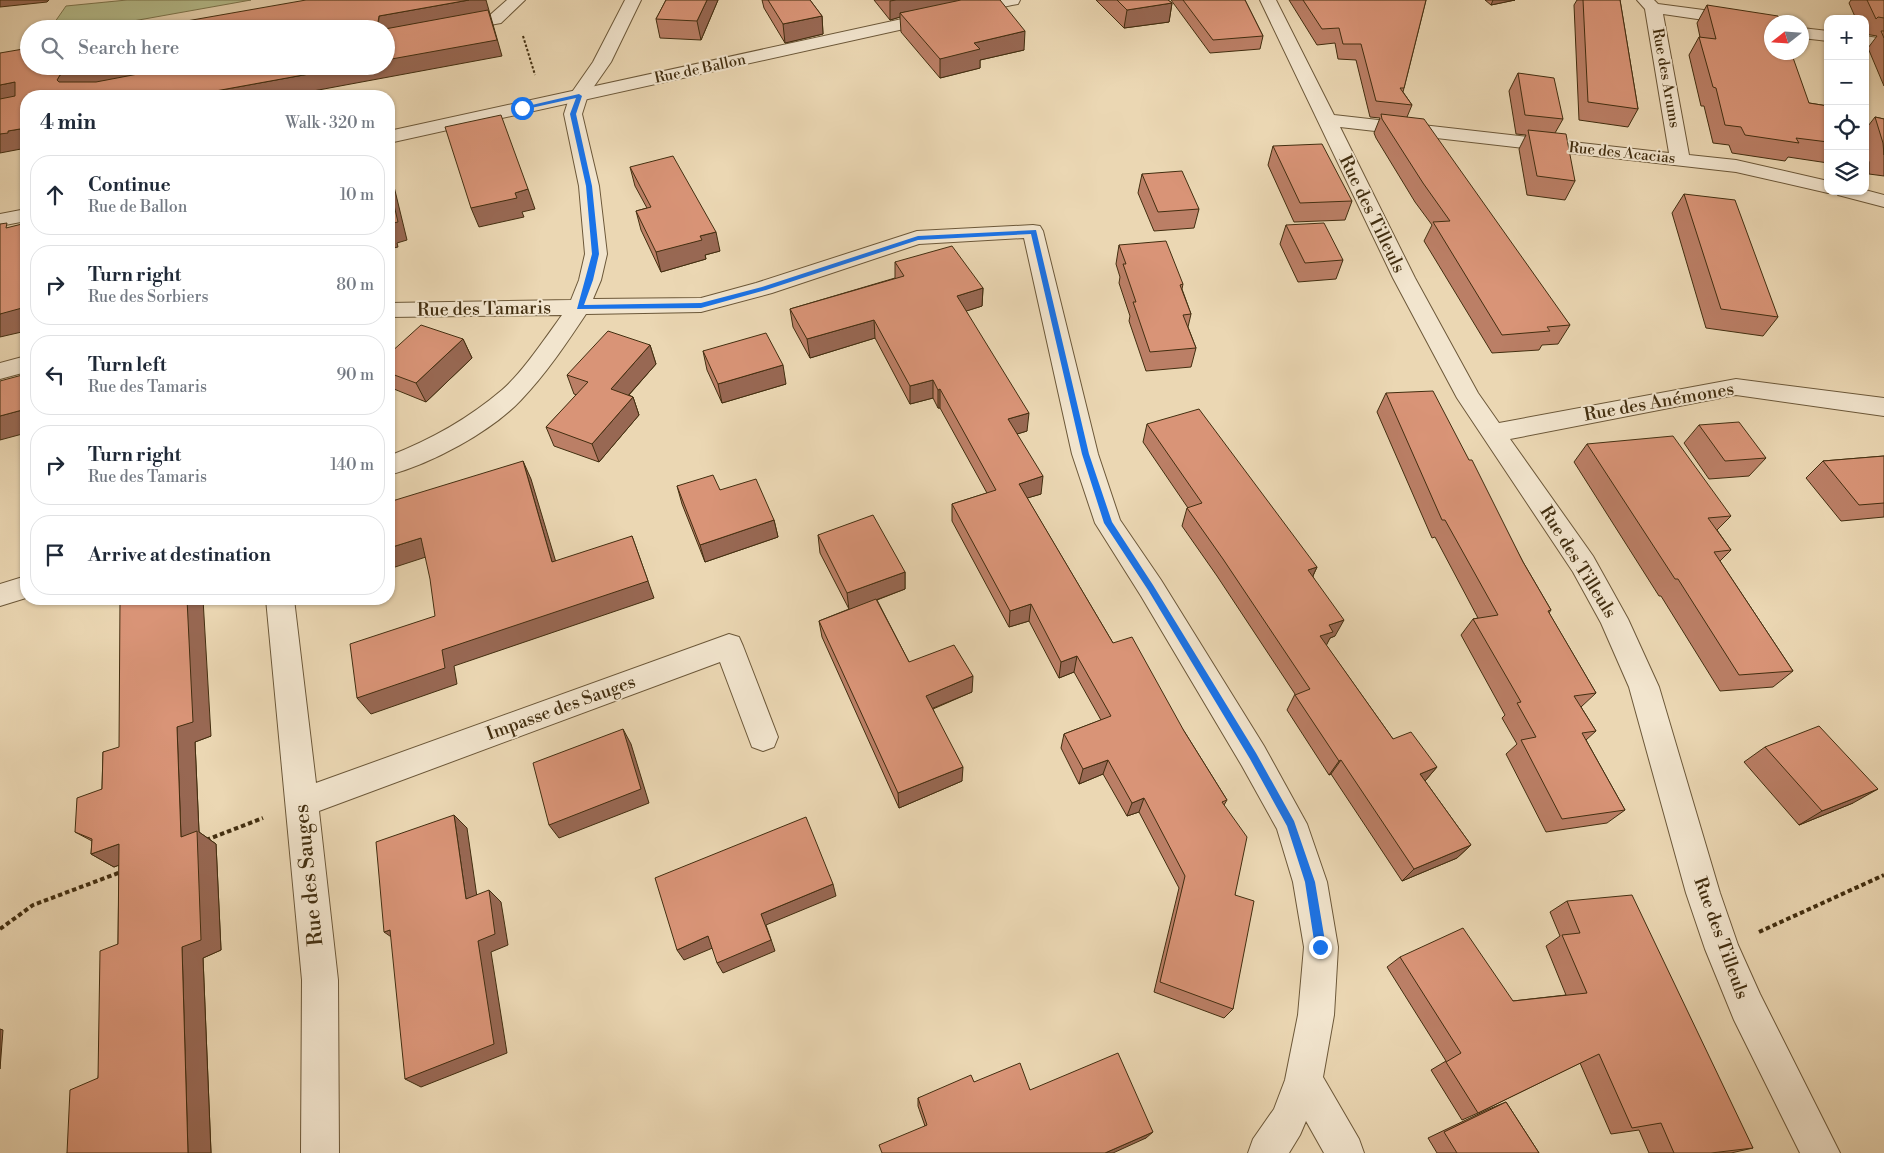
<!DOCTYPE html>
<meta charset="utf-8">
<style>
body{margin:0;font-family:"Libre Bodoni",serif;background:#f6f6f7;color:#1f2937}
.controls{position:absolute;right:15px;top:15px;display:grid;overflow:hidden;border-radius:10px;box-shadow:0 1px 4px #0004}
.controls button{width:45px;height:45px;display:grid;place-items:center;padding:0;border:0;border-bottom:1px solid #e0e1e3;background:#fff;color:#1f2937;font:25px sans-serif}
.compass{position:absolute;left:1764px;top:15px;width:45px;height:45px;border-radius:50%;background:#fff;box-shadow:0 1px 4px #0004;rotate:253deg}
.stop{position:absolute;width:15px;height:15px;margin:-11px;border:4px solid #1a73e8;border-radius:50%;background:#fff}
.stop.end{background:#1a73e8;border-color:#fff;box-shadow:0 1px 5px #0008}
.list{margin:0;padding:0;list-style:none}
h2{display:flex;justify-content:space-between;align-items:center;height:65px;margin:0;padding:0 20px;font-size:21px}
h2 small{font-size:16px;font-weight:400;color:#747a83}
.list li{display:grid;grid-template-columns:32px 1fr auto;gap:15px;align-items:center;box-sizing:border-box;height:80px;margin:0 10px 10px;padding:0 10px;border:1px solid #e0e1e3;border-radius:20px}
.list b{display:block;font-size:19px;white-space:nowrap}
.list p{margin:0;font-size:16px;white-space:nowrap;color:#747a83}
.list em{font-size:16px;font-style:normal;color:#747a83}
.icon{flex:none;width:28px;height:28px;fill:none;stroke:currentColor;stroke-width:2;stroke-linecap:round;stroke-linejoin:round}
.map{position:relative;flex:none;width:1884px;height:1153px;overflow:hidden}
.search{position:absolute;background:#fff;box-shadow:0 1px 4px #0004;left:20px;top:20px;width:375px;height:55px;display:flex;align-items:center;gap:12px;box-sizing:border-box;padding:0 18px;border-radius:28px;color:#747a83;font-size:19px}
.panel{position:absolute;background:#fff;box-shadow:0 1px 4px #0004;left:20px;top:90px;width:375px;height:515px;border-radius:20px}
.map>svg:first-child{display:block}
</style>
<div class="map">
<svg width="1884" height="1153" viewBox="0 0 1884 1153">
<rect width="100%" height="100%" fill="#ebd7b3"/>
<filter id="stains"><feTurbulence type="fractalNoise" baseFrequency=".004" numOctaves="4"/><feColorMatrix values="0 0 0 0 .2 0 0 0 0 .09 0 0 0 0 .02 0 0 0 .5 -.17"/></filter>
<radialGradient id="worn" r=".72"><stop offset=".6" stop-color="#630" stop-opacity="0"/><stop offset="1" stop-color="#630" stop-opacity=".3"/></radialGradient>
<path fill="#b6be8d" stroke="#7c764e" d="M127,0H251L88,29H50L66,6Z"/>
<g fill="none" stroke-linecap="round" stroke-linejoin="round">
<g stroke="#6c5839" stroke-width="2">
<path id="minor" d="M507,0H525L501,23L386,44V34L490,15Z
M625,0H641L611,62L588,95L582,114L599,186L607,254L601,280L593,299L701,298L756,283L917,231L1033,225L1040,226L1043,231L1098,454L1120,520L1161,580L1264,746L1307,824L1327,882L1338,947L1334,1015L1323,1077L1359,1139L1364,1153H1324L1306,1121L1300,1135L1289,1153H1248L1253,1139L1274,1109L1285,1080L1298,1015L1304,947L1293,882L1277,829L1242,766L1141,596L1095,523L1072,454L1024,238L919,244L772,293L701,312L586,314C566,344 546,374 521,400C491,432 431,464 389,475V456C430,440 468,419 502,390C522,373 546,337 562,315L389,317V303L571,300L579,280L585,254L579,186L564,114L570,95L593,62Z
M1260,0H1276L1334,115L1669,153L1645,9L1637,0H1654L1658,4L1711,11L1772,23V33L1711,21L1663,14L1689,155L1736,160L1828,181V191L1865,190L1884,195V207L1838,195L1835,191L1828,193L1736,172L1340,127L1415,278L1478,393L1499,423L1736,379L1884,398V416L1736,395L1510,439L1593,556L1628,619L1659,687L1720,893L1738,945L1760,994L1840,1153H1800L1734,1020L1705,949L1686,893L1629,687L1601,623L1573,572L1457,398L1393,278Z
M1802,28L1828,31V41L1802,38Z
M1865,36L1884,39V49L1865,46Z
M26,356V372L0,379V363Z
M26,576V598L0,606V584Z
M266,599H294L316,783L729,634L739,637L743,646L778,737L774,747L763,751L752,747L720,662L319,811L338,980L339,1153H301L302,980Z"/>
</g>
<g stroke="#6c5839" stroke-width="2">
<path id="tertiary" d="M989,0H1020L1018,4L1012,5L389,143V131Z
M26,209V221L0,226V214Z"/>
</g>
<path stroke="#422e10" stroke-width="2" stroke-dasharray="2.5 2" stroke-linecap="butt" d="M523,36L535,75"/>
<path stroke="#422e10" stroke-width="4" stroke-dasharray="4.5 3" stroke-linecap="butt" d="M206,840L263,818
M0,929L33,905L121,872
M1759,932L1884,875"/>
<use href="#minor" fill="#f2e5ce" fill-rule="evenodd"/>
<use href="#tertiary" fill="#f2e5ce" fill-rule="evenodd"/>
</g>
<path fill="#bb7f66" stroke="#422e10" d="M666,0H718L701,40L660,38L656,19Z
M762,0H810L822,16L823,34L785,43L764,8Z
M874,0H1000L1024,50L980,60V68L940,78L901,32L900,17L890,20Z
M1096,0H1168L1172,3L1169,22L1124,28Z
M1171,0H1245L1263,36L1260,49L1210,53Z
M1289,0H1426L1403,92L1412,105L1407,117L1570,325L1558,344L1542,345L1539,350L1492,353L1424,241L1432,225L1415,202L1376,138L1374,133L1380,118L1370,117L1356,60L1338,59L1335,43L1317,45Z
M1485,0H1515L1491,5Z
M1577,0H1620L1638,109L1628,127L1579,120L1574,5Z
M1851,0H1884V86L1868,48L1877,36L1865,34V19H1856L1849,3Z
M1707,5L1809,103L1828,106V163L1788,157L1785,161L1732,153L1729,145L1713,143L1704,106H1701L1689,55L1699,37H1700L1697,23Z
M1518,73L1563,119L1555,133L1575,181L1565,200L1527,195L1519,149L1526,135L1516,134L1509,91Z
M1875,117L1884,119V176L1869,174V162L1865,152V130Z
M1273,146L1352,201L1345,220L1294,222L1268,165Z
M630,167L720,251L705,255L706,259L661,272L641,230L636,211L647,208L635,186Z
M1142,174L1199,209L1194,228L1154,231L1138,193Z
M1684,194L1778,317L1763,336L1706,328L1672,213Z
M1286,225L1343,260L1336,279L1298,282L1280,244Z
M1119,245L1183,284L1182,289L1191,314L1188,327L1196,348L1191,367L1146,371L1129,321L1130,316L1119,283L1120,277L1116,264Z
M895,262L983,288L982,306L966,311L1027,431L1017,434L1041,494L1027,498L1113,643L1184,731L1227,800L1224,805L1235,895L1233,1009L1224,1018L1154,992L1179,888L1139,812L1127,816L1103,774L1079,784L1061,748L1064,734L1101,720L1074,672L1059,678L1029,621L1009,627L952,521V504L987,493L940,408H938L933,398L910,404L875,338L810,358L793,327L790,309L895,278Z
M463,339L472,358L426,402L389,387V354Z
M650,345L656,364L629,395L633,397L639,415L599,462L554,446L546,427L577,395L574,394L567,375Z
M703,351L786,384L722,403L707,370Z
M1386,393L1469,460L1523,562L1551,610L1549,613L1596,693L1581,707L1596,731L1586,740L1625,810L1607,823L1546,832L1506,754L1517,744L1502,718L1505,715L1461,635L1473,619L1478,618L1435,537L1432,538L1377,412Z
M1147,424L1317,567L1313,576L1335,636L1330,638L1326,645L1393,739L1437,767L1425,781L1471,845L1457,858L1402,881L1331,774L1329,775L1287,710L1295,694L1217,576L1182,526L1187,508H1188L1143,442Z
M1699,425L1766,458L1749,476L1709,479L1684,443Z
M1587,444L1731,516L1717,530L1731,550L1720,561L1793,671L1773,687L1720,691L1661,596H1659L1574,462Z
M1884,456V517L1841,521L1806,478L1823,461Z
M677,486L720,490L774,520L778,537L705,562L682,504Z
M818,535L905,572V589L877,600L909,662L972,692L933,709L962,781L899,808L822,637L819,621L849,609L820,553Z
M211,736L195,742L199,832L216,844L221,950L203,958L211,1153H67L98,1078L118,944L119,865L114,867L91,854L92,841L75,832L102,789L103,752Z
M1765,747L1853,803L1799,825L1744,762Z
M1567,901L1753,1148L1731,1153H1649L1639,1130L1611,1134L1580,1063L1478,1113L1462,1120L1431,1070L1446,1061L1387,967L1400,957L1513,1001L1566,995L1546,946L1560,936L1550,912Z
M974,1082L1030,1090L1146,1138L925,1126L918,1106V1098Z
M1506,1102L1539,1153H1437L1428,1138L1489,1109Z"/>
<path fill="#986853" stroke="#422e10" d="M0,0H49L47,2L0,7Z
M469,0H486L502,56L286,96H188L353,66H386V29H378L379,16Z
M707,0H718L701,40L697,21Z
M896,0H980L900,13V17L890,20V1Z
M1493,0H1515L1491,5Z
M1172,3L1169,22L1124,28L1127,10Z
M822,16L823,34L785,43L783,24Z
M1025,31L1024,50L980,60V68L940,78V59L974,43Z
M99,66H199L68,96L57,80L60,75L67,72Z
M15,82L26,97L0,104V85Z
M26,128V146L21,148V149L0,153V134L8,131Z
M389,166L407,240L397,243L398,247L389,249Z
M528,189L535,209L522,212L524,217L479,227L471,208L515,193Z
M716,232L720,251L705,255L706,259L661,272L656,252L700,236Z
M983,288L982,306L957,314V296Z
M26,303V331L0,337V314Z
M874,320L875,338L810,358L807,339Z
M463,339L472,358L426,402L416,383Z
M650,345L656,364L617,408L611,389Z
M783,365L786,384L722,403L718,384Z
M933,380V398L910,404V386Z
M940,389V408H938V390Z
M633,397L639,415L599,462L592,444Z
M26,409V433L0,440V416Z
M1029,413L1027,431L1007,437L1008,419Z
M523,461L531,479L561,579L552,562Z
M1043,476L1041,494L1017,501L1019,484Z
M774,520L778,537L705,562L700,545Z
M632,536L654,598L454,666L457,684L371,714L357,698L442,650Z
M421,538L432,555L389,569V548Z
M1317,567L1309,584L1308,570Z
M905,572V589L849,610L847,593Z
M187,599H203L211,736L195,742L199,832L216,844L221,950L203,958L211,1153H188L182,947L181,837L177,727Z
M1031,604L1029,621L1009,627L1010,611Z
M1344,620L1335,636L1330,638L1325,648L1320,636L1329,625Z
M1077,656L1074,672L1059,678L1061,662Z
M973,676L972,692L926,711V696Z
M623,729L631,744L649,803L559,838L549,825Z
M1108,760L1103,774L1079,784L1083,769Z
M1341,760L1331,774L1329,775L1339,761Z
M963,767L962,781L899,808L898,793Z
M1437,767L1425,781L1420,774Z
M1878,789L1853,803L1799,825L1822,811Z
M1144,798L1139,812L1127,816L1132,803Z
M454,815L467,828L479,911L466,899Z
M119,844L140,857L114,867L91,854Z
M1471,845L1457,858L1402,881L1414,869Z
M833,884L836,896L766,925L775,951L723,973L717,963L761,914Z
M489,890L501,902L508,945L491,952L507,1053L421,1087L405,1079L478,941Z
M390,930L400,943L384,932Z
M708,936L715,947L684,960L677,950Z
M0,1029L3,1030L0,1069Z
M1153,1132L1146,1138L1113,1153H1105Z"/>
<path fill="#d99477" stroke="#422e10" d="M306,0H469L379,16L377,28L378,29H141Z
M666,0H707L697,21L656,19Z
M768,0H810L822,16L783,24Z
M961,0H1000L1025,31L974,43L980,49L940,59L900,13Z
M1117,0H1168L1172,3L1127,10Z
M1183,0H1245L1263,36L1213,40Z
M1303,0H1426L1404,88H1400L1412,105L1376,101L1361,44H1343L1339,28L1322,29Z
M1583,0H1620L1638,109L1588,102Z
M1867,0H1884V18L1878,17L1876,19Z
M1707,5L1778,16L1780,22H1772V52H1791L1809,103L1828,106V142L1796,138L1799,143L1745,135L1741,127L1725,125L1716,88L1713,87L1699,37L1716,39Z
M488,10L497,40L386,60V29H385Z
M1881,31H1884V38Z
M29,48V66H99L67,72L60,75L57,80L59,82H96L180,66H353L188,96H26V128L8,131V133L0,134V99L15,96V82L0,85V53Z
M1518,73L1554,78L1563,119L1525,115Z
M1381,114L1424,119L1570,325L1547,327L1550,331L1502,335L1433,222L1450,221L1423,183L1382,119Z
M501,115L528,189L515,193L517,198L471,208L445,127Z
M1875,117L1884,119V155L1883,143Z
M1528,130L1566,134L1575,181L1537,176Z
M1322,144L1352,201L1300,203L1273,146Z
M673,156L716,232L700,236L702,240L656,252L636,211L651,207L630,167Z
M1182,171L1199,209L1158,212L1142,174Z
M389,184L398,222L389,224Z
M1684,194L1735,200L1778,317L1721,309Z
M7,223L6,228L26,223V303L23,304L22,308L0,314V224Z
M1324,223L1343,260L1305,263L1286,225Z
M1166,241L1183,284L1180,285L1191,314L1183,315L1196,348L1150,352L1133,302H1136L1123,264H1126L1119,245Z
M952,246L983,288L957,296L1029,413L1008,419L1043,476L1019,484L1113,643L1132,637L1184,731L1227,800L1222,802L1247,837L1235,895L1254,901L1233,1009L1160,982L1185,876L1144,798L1132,803L1108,760L1083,769L1064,734L1111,716L1077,656L1061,662L1031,604L1010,611L952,504L996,490L940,389L938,390L933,380L910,386L874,320L807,339L790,309L904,276L895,262Z
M421,325L463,339L416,383L389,373V354Z
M608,331L650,345L611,389L633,397L592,444L546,427L588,382L567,375Z
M766,333L783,365L718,384L703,351Z
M26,374V409L0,416V381Z
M1433,391L1469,460H1472L1523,562L1551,610L1548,611L1596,693L1574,696L1596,731L1582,733L1625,810L1562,819L1521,740L1536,737L1517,703L1521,702L1473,619L1498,615L1445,520H1442L1386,393Z
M1199,409L1317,567L1308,570L1344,620L1329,625L1333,632L1320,636L1393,739L1411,732L1437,767L1420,774L1471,845L1414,869L1341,760L1339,761L1295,695L1310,689L1223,559L1187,508L1202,503L1147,424Z
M1739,422L1766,458L1725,461L1699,425Z
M1673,436L1731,516L1708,518L1731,550L1714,552L1793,671L1739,675L1678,579H1675L1587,444Z
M1884,456V503L1859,505L1823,461Z
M523,461L552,562L632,536L648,581L442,650L445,668L357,698L350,644L435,616L430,579L421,538L389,548V502Z
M713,475L720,490L756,479L774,520L700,545L677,486Z
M873,515L905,572L847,593L818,535Z
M120,599H187L193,722L177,727L181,837L197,831L201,940L182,947L188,1153H67L70,1090L98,1078L100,951L118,944L119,844L91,854L92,839L75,832L77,798L102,789L103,752L119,747Z
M876,599L909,662L954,645L973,676L926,696L963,767L898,793L819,621Z
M1819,726L1878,789L1822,811L1765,747Z
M623,729L641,789L549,825L533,763Z
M454,815L466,899L489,890L495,934L478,941L494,1044L405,1079L390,930L384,932L376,842Z
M806,817L833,884L761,914L771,940L717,963L708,936L677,950L655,878Z
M1632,895L1753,1148L1711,1153H1674L1661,1123L1632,1128L1599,1054L1478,1113L1446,1062L1461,1053L1400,957L1463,928L1513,1001L1587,993L1562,935L1580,933L1567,901Z
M1118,1053L1153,1132L1105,1153H882L879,1145L927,1125L918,1098L971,1075L974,1082L1020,1063L1030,1090Z
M1506,1102L1539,1153H1457L1444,1132Z"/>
<path fill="#1a73e8" d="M579,94L582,96L576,114L592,186L599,254L593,280L584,305L701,303L762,287L918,236L1036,230L1089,454L1112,522L1153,585L1256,753L1294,821L1315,882L1326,947L1324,951H1317L1315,947L1305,882L1287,826L1250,759L1148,590L1104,523L1082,454L1031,234L918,240L766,290L701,308L577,309L592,254L586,186L570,114L576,98L522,110L519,108Z"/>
<g text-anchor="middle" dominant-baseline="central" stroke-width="4" stroke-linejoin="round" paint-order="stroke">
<g font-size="15" fill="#422e10" stroke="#f2e5ce">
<text transform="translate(700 69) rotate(-12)">Rue de Ballon</text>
<text transform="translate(1666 78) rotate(80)">Rue des Arums</text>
<text transform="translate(1622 153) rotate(6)">Rue des Acacias</text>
</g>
<g font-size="18" fill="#422e10" stroke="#f2e5ce">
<text transform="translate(1372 214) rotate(64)">Rue des Tilleuls</text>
<text transform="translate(484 309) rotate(-1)">Rue des Tamaris</text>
<text transform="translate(1659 402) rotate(-10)">Rue des Anémones</text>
<text transform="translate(1578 562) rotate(58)">Rue des Tilleuls</text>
<text transform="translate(561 708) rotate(-20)">Impasse des Sauges</text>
<text transform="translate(1721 938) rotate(70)">Rue des Tilleuls</text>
</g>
<g font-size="21" fill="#422e10" stroke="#f2e5ce">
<text transform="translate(309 875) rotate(-96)">Rue des Sauges</text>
</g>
</g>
<rect width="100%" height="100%" filter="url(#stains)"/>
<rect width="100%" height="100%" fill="url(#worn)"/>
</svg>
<div class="controls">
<button>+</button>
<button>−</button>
<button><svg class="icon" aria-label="locate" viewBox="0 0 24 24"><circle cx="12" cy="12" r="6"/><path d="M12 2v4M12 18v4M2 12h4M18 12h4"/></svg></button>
<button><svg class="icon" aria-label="layers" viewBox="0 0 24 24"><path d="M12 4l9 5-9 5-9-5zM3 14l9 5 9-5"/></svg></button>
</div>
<svg class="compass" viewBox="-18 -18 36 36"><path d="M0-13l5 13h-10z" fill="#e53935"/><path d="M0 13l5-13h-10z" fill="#747a83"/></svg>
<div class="stop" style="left:522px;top:108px"></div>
<div class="stop end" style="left:1320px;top:947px"></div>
<div class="search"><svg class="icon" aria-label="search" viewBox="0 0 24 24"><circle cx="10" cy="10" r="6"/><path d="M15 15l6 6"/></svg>Search here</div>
<section class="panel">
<h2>4 min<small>Walk · 320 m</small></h2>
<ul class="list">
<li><svg class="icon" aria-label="ahead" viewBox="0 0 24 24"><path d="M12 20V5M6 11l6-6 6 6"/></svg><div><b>Continue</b><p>Rue de Ballon</p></div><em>10 m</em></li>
<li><svg class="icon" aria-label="right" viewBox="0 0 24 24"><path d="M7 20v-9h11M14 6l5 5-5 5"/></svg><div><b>Turn right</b><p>Rue des Sorbiers</p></div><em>80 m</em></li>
<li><svg class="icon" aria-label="left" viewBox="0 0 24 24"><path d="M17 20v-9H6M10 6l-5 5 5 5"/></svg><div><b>Turn left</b><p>Rue des Tamaris</p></div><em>90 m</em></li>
<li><svg class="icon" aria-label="right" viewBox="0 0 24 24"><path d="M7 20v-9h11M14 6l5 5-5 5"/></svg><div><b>Turn right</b><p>Rue des Tamaris</p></div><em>140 m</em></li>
<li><svg class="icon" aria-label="arrive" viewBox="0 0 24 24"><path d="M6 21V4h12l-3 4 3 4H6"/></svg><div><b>Arrive at destination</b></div></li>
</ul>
</section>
</div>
